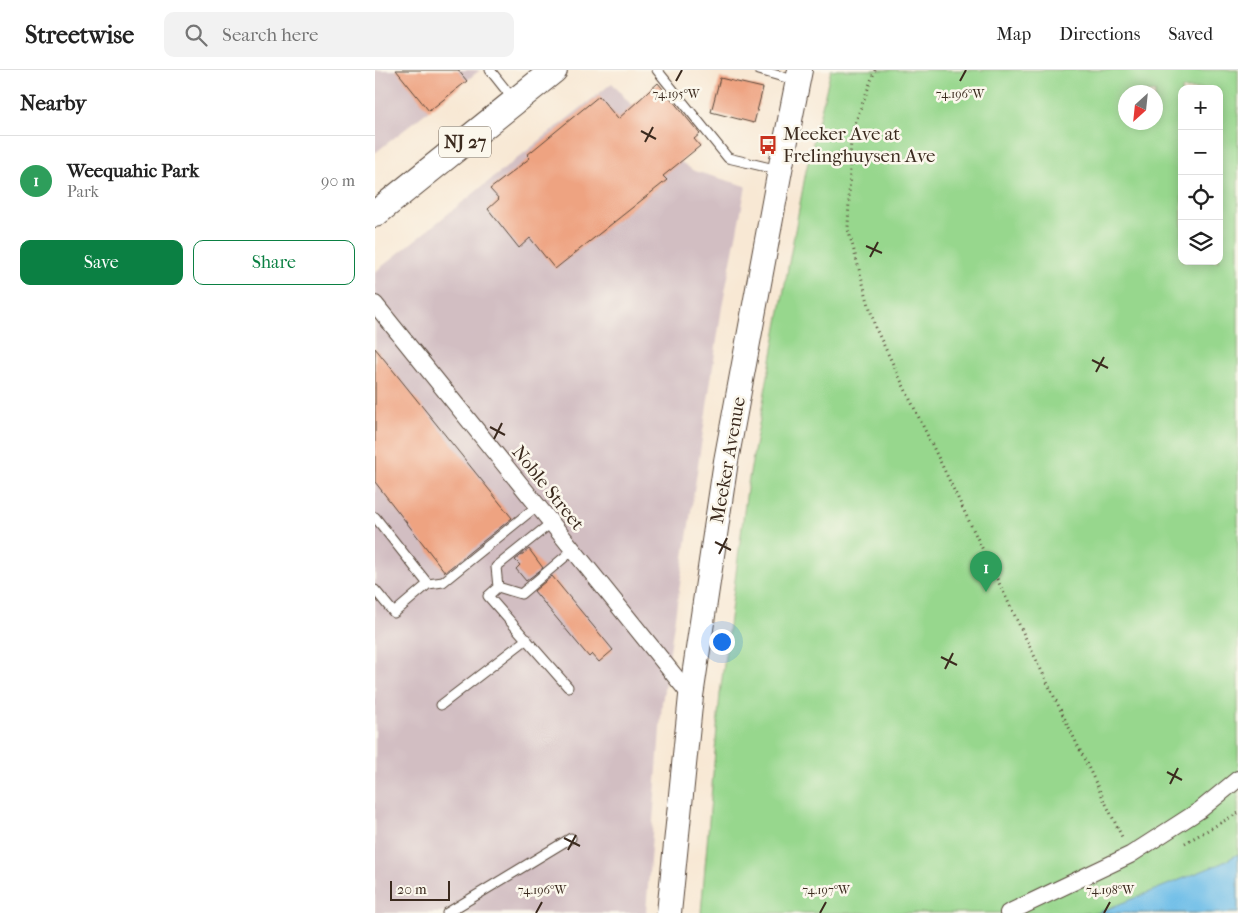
<!DOCTYPE html>
<meta charset="utf-8">
<style>
body{margin:0;font-family:"IM FELL French Canon",serif;background:#f2f2f2;color:#222}
.controls{position:absolute;right:15px;top:15px;display:grid;overflow:hidden;border-radius:10px;box-shadow:0 2px 12px #0003}
.controls button{width:45px;height:45px;display:grid;place-items:center;padding:0;border:0;border-bottom:1px solid #e0e0e0;background:#fff;color:#222;font:25px sans-serif}
.compass{position:absolute;left:743px;top:15px;width:45px;height:45px;border-radius:50%;background:#fff;box-shadow:0 2px 12px #0003;rotate:207deg}
.scale{position:absolute;left:15px;bottom:12px;width:60px;box-sizing:border-box;padding-left:5px;border:2px solid #3b2a1e;border-top:0;font-size:14px;line-height:18px;white-space:nowrap;color:#3b2a1e;-webkit-text-stroke:4px #fbf7ec;paint-order:stroke}
.you{position:absolute;left:346px;top:571px;width:18px;height:18px;margin:-12px;border:4px solid #fff;border-radius:50%;background:#1a73e8;box-shadow:0 0 0 8px #1a73e833}
.badge{display:grid;place-items:center;width:32px;height:32px;border-radius:50%;background:#0b8043;color:#fff;font-size:16px;font-weight:700}
.pin{position:absolute;translate:-50% -41px;filter:drop-shadow(0 1px 2px #0008)}
.pin::after{content:'';position:absolute;top:26px;width:18px;height:15px;background:inherit;clip-path:polygon(0 0,100% 0,50% 100%)}
.list{margin:0;padding:0;list-style:none}
h2{display:flex;justify-content:space-between;align-items:center;height:65px;margin:0;padding:0 20px;font-size:21px}
h2 small{font-size:16px;font-weight:400;color:#767676}
.list li{display:grid;grid-template-columns:32px 1fr auto;gap:15px;align-items:center;box-sizing:border-box;height:90px;padding:0 20px;border-top:1px solid #e0e0e0}
.list b{display:block;font-size:19px;white-space:nowrap}
.list p{margin:0;font-size:16px;white-space:nowrap;color:#767676}
.list em{font-size:16px;font-style:normal;color:#767676}
.actions{display:flex;gap:10px;padding:15px 20px}
.actions a{flex:1;padding:11px 0;border:1px solid #0b8043;border-radius:10px;text-align:center;font-size:18px;color:#0b8043}
.actions .main{background:#0b8043;color:#fff}
.icon{flex:none;width:28px;height:28px;fill:none;stroke:currentColor;stroke-width:2;stroke-linecap:round;stroke-linejoin:round}
.map{position:relative;flex:none;width:863px;height:843px;overflow:hidden}
header{display:flex;align-items:center;gap:30px;box-sizing:border-box;height:70px;padding:0 25px;background:#fff;border-bottom:1px solid #e0e0e0}
header strong{font-size:24px}
nav{display:flex;gap:28px;margin-inline-start:auto;font-size:18px}
.search{width:350px;height:45px;background:#f2f2f2;display:flex;align-items:center;gap:12px;box-sizing:border-box;padding:0 18px;border-radius:10px;color:#767676;font-size:19px}
main{display:flex}
aside{flex:1;background:#fff}
.map>svg:first-child{display:block}
</style>
<header>
<strong>Streetwise</strong>
<div class="search"><svg class="icon" aria-label="search" viewBox="0 0 24 24"><circle cx="10" cy="10" r="6"/><path d="M15 15l6 6"/></svg>Search here</div>
<nav><a>Map</a><a>Directions</a><a>Saved</a></nav>
</header>
<main>
<aside>
<h2>Nearby<small></small></h2>
<ul class="list">
<li><span class="badge" style="background:#2e9e5b">1</span><div><b>Weequahic Park</b><p>Park</p></div><em>90 m</em></li>
</ul>
<div class="actions"><a class="main">Save</a><a>Share</a></div>
</aside>
<div class="map">
<svg width="863" height="843" viewBox="0 0 863 843">
<rect width="100%" height="100%" fill="#fbf7ec"/>
<filter id="ink" filterUnits="userSpaceOnUse"><feTurbulence type="fractalNoise" baseFrequency=".02" numOctaves="2"/><feDisplacementMap in="SourceGraphic" scale="10" xChannelSelector="R" yChannelSelector="G"/><feConvolveMatrix kernelMatrix="1 2 1 2 8 2 1 2 1" color-interpolation-filters="sRGB"/></filter>
<filter id="wash" filterUnits="userSpaceOnUse"><feTurbulence type="fractalNoise" baseFrequency=".0096" numOctaves="4" result="noise"/><feDisplacementMap in="SourceGraphic" scale="20" xChannelSelector="R" yChannelSelector="G"/><feGaussianBlur stdDeviation="1.12" result="paint"/><feColorMatrix in="noise" values="0 0 0 0 0 0 0 0 0 0 0 0 0 0 0 0 0 1.4 0 .05"/><feComposite in="paint" operator="in"/></filter>
<g filter="url(#wash)">
<rect width="100%" height="100%" fill="#f8e8d4"/>
<path fill="#d2bec2" d="M0,0H105L0,83Z
M237,13L306,92L319,101L371,116L347,237L287,633L271,843H0V202Z"/>
<path fill="#97d78d" stroke="#698056" fill-rule="evenodd" d="M456,0H863V843H326L345,624L372,419L431,101ZM807,19H844V191H807ZM750,22H780V52H750Z"/>
<path fill="#6dbde8" stroke="#547483" d="M863,784V843H722L847,793Z"/>
<g id="blocks">
<path fill="#eea381" d="M21,0H83L92,11L54,41Z
M345,8L388,18L379,53L336,42Z
M283,13L325,64L319,69L325,76L288,106L292,110L180,199L155,168L144,178L113,139L124,129L115,119L155,88L152,85L224,26L243,49Z
M0,278L137,448L70,502L0,412Z
M154,479L168,498L151,511L141,499L145,495L140,490Z
M177,506L238,580L224,592L217,584L214,587L159,521Z"/>
</g>
</g>
<g filter="url(#ink)">
<use href="#blocks" fill-opacity="0" stroke="#574639" stroke-width="1"/>
<g fill="none" stroke-linecap="round" stroke-linejoin="round">
<g stroke="#574639" stroke-width="11">
<path id="service" d="M115,0L138,29
M282,0L353,88L404,100
M384,0L422,11
M0,447L53,514
M123,517L113,526L193,617
M123,517L146,524L198,480
M123,517L121,497L176,453
M0,520L19,543L53,514L68,512L162,436
M66,635L152,569
M72,843L196,768"/>
</g>
<g stroke="#574639" stroke-width="18">
<path id="minor" d="M0,234L316,626
M633,843L755,785L825,740L863,709"/>
</g>
<g stroke="#574639" stroke-width="26">
<path id="secondary" d="M294,843L316,626L351,391L405,100L425,0"/>
</g>
<g stroke="#574639" stroke-width="28">
<path id="primary" d="M0,144L179,0"/>
</g>
<path stroke="#574639" stroke-width="3" stroke-dasharray="1 4" stroke-linecap="butt" d="M500,0L476,64L473,159L500,257L748,769
M810,773L863,743"/>
<use href="#service" stroke="#fff" stroke-width="9"/>
<use href="#minor" stroke="#fff" stroke-width="16"/>
<use href="#secondary" stroke="#fff" stroke-width="24"/>
<use href="#primary" stroke="#fff" stroke-width="26"/>
</g>
</g>
<path fill="none" stroke="#3b2a1e" stroke-width="2" d="M301,11L307,0M585,11L591,0M266,61L281,69M270,72L278,57M491,176L507,183M495,187L503,172M717,290L733,298M721,302L729,287M115,357L130,365M119,369L127,353M340,472L356,480M344,484L352,468M566,587L582,595M570,599L578,583M792,702L807,710M795,714L803,698M189,768L205,776M193,780L201,765M161,843L167,832M445,843L451,832M729,843L735,832"/>
<defs>
<g id="bus-bare" transform="scale(1.5)"><path d="M-5-6H5V4H4V6H2V4H-2V6H-4V4H-5ZM-3.5-4V0h7V-4ZM-3.5 1.2v1.5H-2V1.2ZM2 1.2v1.5H3.5V1.2Z" fill="#c8321e" stroke="#fbf7ec" stroke-width="2.5" paint-order="stroke"/></g>
</defs>
<g fill-rule="evenodd">
<use href="#bus-bare" x="393" y="75"/>
</g>
<g text-anchor="middle" dominant-baseline="central" stroke-width="5" stroke-linejoin="round" paint-order="stroke">
<rect fill="#fbf7ec" stroke="#75685c" stroke-width="1" x="64" y="56.5" width="52" height="31" rx="4"/>
<g font-size="18" font-weight="bold" fill="#3b2a1e">
<text x="90" y="72">NJ 27</text>
</g>
<g font-size="19" fill="#3b2a1e" stroke="#fbf7ec" text-anchor="start">
<text x="408" y="64">Meeker Ave at<tspan x="408" dy="22">Frelinghuysen Ave</tspan></text>
</g>
<g font-size="19" fill="#3b2a1e" stroke="#fbf7ec">
<text transform="translate(353 390) rotate(-80)">Meeker Avenue</text>
<text transform="translate(173 418) rotate(51)">Noble Street</text>
</g>
</g>
<g font-size="12" text-anchor="middle" fill="#3b2a1e" stroke="#fbf7ec" stroke-width="5" stroke-linejoin="round" paint-order="stroke">
<text x="301" y="28">74.195°W</text>
<text x="585" y="28">74.196°W</text>
<text x="167" y="824">74.196°W</text>
<text x="451" y="824">74.197°W</text>
<text x="735" y="824">74.198°W</text>
</g>
</svg>
<div class="controls">
<button>+</button>
<button>−</button>
<button><svg class="icon" aria-label="locate" viewBox="0 0 24 24"><circle cx="12" cy="12" r="6"/><path d="M12 2v4M12 18v4M2 12h4M18 12h4"/></svg></button>
<button><svg class="icon" aria-label="layers" viewBox="0 0 24 24"><path d="M12 4l9 5-9 5-9-5zM3 14l9 5 9-5"/></svg></button>
</div>
<svg class="compass" viewBox="-18 -18 36 36"><path d="M0-13l5 13h-10z" fill="#e53935"/><path d="M0 13l5-13h-10z" fill="#767676"/></svg>
<div class="scale">20 m</div>
<div class="you"></div>
<div class="pin badge" style="left:611px;top:522px;background:#2e9e5b">1</div>
</div>
</main>
